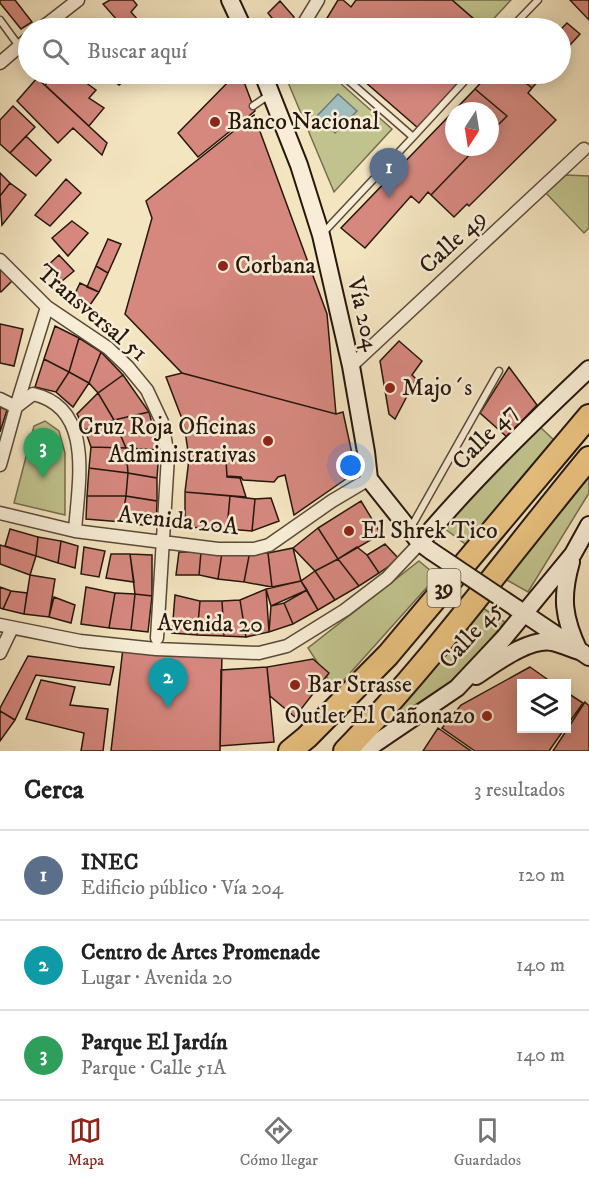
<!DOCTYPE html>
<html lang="es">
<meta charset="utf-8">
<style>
body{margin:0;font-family:"IM FELL DW Pica",serif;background:#f6f6f6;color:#222}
.controls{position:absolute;right:18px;bottom:18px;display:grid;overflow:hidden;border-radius:0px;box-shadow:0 3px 15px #0003}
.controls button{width:54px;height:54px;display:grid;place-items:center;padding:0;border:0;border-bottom:2px solid #e0e0e0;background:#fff;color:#222;font:30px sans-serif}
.compass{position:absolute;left:445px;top:102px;width:54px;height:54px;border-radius:50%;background:#fff;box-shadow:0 3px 15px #0003;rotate:192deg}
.you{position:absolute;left:351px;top:466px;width:21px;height:21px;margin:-15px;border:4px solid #fff;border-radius:50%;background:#1a73e8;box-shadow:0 0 0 9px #1a73e833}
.badge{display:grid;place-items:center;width:39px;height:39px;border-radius:50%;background:#8f2418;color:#fff;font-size:20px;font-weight:700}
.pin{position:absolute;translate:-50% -50px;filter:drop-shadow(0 2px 3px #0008)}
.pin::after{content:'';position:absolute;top:32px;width:21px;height:18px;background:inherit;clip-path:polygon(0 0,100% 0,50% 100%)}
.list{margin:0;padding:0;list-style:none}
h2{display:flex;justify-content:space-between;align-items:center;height:78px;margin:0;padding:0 24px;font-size:26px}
h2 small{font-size:20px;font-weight:400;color:#767676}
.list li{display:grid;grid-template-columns:39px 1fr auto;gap:18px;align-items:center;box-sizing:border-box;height:90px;padding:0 24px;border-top:2px solid #e0e0e0}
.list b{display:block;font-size:22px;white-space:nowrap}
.list p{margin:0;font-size:20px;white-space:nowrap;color:#767676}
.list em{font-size:20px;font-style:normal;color:#767676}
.icon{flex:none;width:33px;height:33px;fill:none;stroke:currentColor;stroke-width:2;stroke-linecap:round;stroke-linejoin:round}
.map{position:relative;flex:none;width:589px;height:751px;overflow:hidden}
.search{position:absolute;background:#fff;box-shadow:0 3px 15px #0003;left:18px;right:18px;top:18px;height:66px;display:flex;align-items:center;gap:15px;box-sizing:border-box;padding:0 21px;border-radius:33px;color:#767676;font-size:22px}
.sheet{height:348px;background:#fff}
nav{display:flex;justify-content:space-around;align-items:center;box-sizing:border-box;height:84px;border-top:2px solid #e0e0e0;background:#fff;font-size:16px;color:#767676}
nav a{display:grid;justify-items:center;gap:3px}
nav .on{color:#8f2418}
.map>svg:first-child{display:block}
</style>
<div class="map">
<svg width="589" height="751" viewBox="0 0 589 751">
<rect width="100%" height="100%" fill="#f4e5c1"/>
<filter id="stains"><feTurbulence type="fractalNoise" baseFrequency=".00333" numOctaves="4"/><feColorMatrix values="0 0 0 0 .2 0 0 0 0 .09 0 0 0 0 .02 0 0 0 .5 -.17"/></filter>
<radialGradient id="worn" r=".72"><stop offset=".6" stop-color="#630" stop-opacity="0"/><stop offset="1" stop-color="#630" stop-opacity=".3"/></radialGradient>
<path fill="#c1c38e" stroke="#746d4d" stroke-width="1.5" d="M452,0H511L485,28Z
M292,74H330L392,129L334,192L287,80Z
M566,175L589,176V228L584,233L546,193Z
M45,421L59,431L65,453V515L14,503L34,426Z
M539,426L554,440L468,546L441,526Z
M589,473V493L528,592L498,575Z
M419,561L437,576L335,690L308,648Z
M478,605L505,622L469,664L448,684L376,730Z"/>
<path fill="#a0bcbd" stroke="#6f7a76" stroke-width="1.5" d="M338,94L357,111L335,133L317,116Z"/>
<path fill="#d6887f" stroke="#26170c" stroke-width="1.5" d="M0,0H15L32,22L21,29L0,3Z
M110,0H133L137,5L131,12L145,28H124L103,4Z
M338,0H343L351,7L356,0H452L484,28H321Z
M570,0H589V20Z
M280,1L294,17L288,28H280L268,13Z
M567,23L580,34L560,56V30Z
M55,74H74L96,90L89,98L104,108L89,126L45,85Z
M106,74H133L119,85Z
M236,74H241L255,111L198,157L178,133Z
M356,74H466L418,128Z
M489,74H515L532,88L528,93L556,120L469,206L467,204L454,217L431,195L477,147H490V133L507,116L475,89Z
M515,74H545L532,88Z
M37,78L107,143L102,155L73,128L58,143L17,101Z
M475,89L507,116L490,133V111H454V147H477L431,195L428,192L419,203L411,196L365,248L341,228Z
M13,106L35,127L10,153L0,144V120Z
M254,115L327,314L336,414L182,373L125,314L152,218L146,201Z
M26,136L51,160L36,176L10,153Z
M0,173L10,183L0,196Z
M66,179L81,193L50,226L35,215Z
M10,183L26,195L2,225L0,196Z
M72,221L88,233L68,256L52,238Z
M108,239L121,244L108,273L96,266Z
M59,255L74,271L62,281L46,267Z
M96,266L108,273L99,292L87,287Z
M0,269L12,281L1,292L0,291Z
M80,283L99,292L90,305L73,298Z
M0,324L23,329L14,366L0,363Z
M55,326L79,338L69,372L44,359Z
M79,338L101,352L89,383L69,372Z
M399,341L422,361L412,375L416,379L395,419L389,414L380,361Z
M101,352L123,375L98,393L89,383Z
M44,359L69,372L56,392L35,387Z
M509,367L537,405L507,437L480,413Z
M69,372L89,383L73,407L56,392Z
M182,373L336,414L343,412L356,472L294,515L285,475L278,477L274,482L243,480L241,477L227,476L226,460L189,458L184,424L166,377Z
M123,375L149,412L114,420L98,393Z
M98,393L114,420L85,430L77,414Z
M0,407L7,410L0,432Z
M149,412L159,450L126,448L114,420Z
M114,420L126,448L91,447L85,430Z
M91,447L126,448L128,473L89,468Z
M126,448L159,450L157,478L128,473Z
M189,459L226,461L227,477L240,478L246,497L185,492Z
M89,468L128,473L126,496H87Z
M128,473L157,478V501L126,496Z
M185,492L230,496L227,529L185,527Z
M87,496H126L122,522L86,519Z
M126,496L157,501L156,527L122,522Z
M230,496L255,499L252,531L227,529Z
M271,498L279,521L252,531L255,499Z
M361,501L381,534L338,559L318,528Z
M318,528L338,559L315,571L293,548Z
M10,529L38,537L36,556L5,546Z
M38,537L61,541L58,563L36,556Z
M61,541L78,546L75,568L58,563Z
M385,544L399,559L379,573L367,555Z
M0,545L36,556L30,575L0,564Z
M84,547L105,551L99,577L81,574Z
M357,547L367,555L379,573L359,586L338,559Z
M293,548L301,581L272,587L268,553Z
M250,551L268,553L272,587L244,582Z
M250,551L244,582L218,579L222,553Z
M179,552H201L199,575H176Z
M201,552L222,553L218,579L199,575Z
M111,554H130L134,582L106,578Z
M130,554L152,555V596L135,594Z
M338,559L359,586L335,600L315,571Z
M315,571L335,600L318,610L301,581Z
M30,575L55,579L49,617L24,614Z
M301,581L307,590L271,606L266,589Z
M0,587L11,591L3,609L0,608Z
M86,587L115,593L109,628L81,624Z
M266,589L269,632L246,637L240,600Z
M307,590L318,610L293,624L284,603Z
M11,591L27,593L24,614L3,609Z
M115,593L135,594L131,630L109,628Z
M135,594L152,596L148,632L131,630Z
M175,595L200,601L197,635L172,633Z
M54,597L75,605L71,623L49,617Z
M240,600L246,637L224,636L222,601Z
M200,601H222L224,636L197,635Z
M284,603L293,624L269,632L271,606Z
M123,648L222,653L220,751H111Z
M28,656L114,667L110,685L36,675L15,720L0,711V708Z
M313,659L329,673L295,717L270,696L267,667Z
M267,667L274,742L220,746L221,670Z
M530,667L554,684H522V728H565L549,751H475L442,728L461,705Z
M41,680L75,687L70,705L108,709L103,751H81L84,733L26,719Z
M566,692L583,703L566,727Z
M585,702L589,706V751H553Z
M0,711L15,720L0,741Z
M438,728L471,751H423Z"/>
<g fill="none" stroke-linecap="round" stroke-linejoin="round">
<g stroke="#5a4a39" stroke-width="9">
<path id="lane" d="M0,20L19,46
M511,28L538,0
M341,74L413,137
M243,79L250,74
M253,106L269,95
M322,234L413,137L471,74
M410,529L499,371"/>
</g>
<g stroke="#5a4a39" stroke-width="15">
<path id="street" d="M42,28L78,0
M301,28L318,0
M0,63L28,39
M0,260L47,307L108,348L128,367L147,390L162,422L168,456L157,638
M351,366L584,149
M0,399L16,407L33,394C95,408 78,484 75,531
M0,465L16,407L47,307
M0,513L75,531L218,549H254L269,545L332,501L369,479
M0,625L80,641L156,649L259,653L287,646L345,610L387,578L420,543
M0,653L12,628"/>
</g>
<g stroke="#26170c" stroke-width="20">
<path id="secondary" d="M230,0L243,28
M263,74L299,165L321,235L351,366L366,452L369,479L420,543L431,551
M420,543C472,481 530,425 589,369
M571,562C561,597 563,617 579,651
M516,608L589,657
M476,676C495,664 528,638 552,642C561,644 570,648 579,651
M364,751L457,688L504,638L573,554L589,525"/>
</g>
<g stroke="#26170c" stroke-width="26">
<path id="highway" d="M290,751L307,737L388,655L589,416
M345,751C433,660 508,556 589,458"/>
</g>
<use href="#lane" stroke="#f8eed7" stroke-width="6"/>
<use href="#street" stroke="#f8eed7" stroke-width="12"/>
<use href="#secondary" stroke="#f8eed7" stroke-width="16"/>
<use href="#highway" stroke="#eac280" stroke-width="22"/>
<g stroke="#26170c" stroke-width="20" stroke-linecap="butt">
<path id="secondary-bridge" d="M431,551L516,608"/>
</g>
<use href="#secondary-bridge" stroke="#f8eed7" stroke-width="16"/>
</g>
<g fill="#8f2418" stroke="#f8eed7" stroke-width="2">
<circle cx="215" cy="122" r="6"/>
<circle cx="223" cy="266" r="6"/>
<circle cx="390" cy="388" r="6"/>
<circle cx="268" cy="441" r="6"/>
<circle cx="349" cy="531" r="6"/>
<circle cx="295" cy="685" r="6"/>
<circle cx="487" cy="716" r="6"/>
</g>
<g text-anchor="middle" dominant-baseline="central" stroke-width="5" stroke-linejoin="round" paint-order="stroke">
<rect fill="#f8eed7" stroke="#655849" stroke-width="1.5" x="427.5" y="569" width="33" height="38" rx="4.5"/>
<g font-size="22" font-weight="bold" fill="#26170c">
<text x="444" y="588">39</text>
</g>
<g font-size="24" fill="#26170c" stroke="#f8eed7" text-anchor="start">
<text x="227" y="122">Banco Nacional</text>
<text x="235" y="266">Corbana</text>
<text x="402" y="388">Majo´s</text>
<text x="256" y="427" text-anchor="end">Cruz Roja Oficinas<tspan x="256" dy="28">Administrativas</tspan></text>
<text x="361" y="531">El Shrek Tico</text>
<text x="307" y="685">Bar Strasse</text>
<text x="475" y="716" text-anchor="end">Outlet El Cañonazo</text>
</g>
<g font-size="24" fill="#26170c" stroke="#f8eed7">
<text transform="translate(453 242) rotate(-43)">Calle 49</text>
<text transform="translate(92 313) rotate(40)">Transversal 51</text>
<text transform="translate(363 314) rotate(77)">Vía 204</text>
<text transform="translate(485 437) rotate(-46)">Calle 47</text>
<text transform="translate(178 521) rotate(6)">Avenida 20A</text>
<text transform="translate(210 624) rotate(1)">Avenida 20</text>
<text transform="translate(471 635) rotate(-48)">Calle 45</text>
</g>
</g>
<rect width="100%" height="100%" filter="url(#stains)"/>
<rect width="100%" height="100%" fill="url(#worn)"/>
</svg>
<div class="controls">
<button><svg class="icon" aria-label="layers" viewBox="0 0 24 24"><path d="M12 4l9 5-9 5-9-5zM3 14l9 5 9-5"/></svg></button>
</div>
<svg class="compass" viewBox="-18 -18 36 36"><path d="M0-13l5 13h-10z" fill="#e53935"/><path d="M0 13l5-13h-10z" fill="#767676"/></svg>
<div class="you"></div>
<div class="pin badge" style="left:389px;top:198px;background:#5c6f8a">1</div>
<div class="pin badge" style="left:168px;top:708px;background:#0f9aa8">2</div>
<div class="pin badge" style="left:43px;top:478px;background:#2e9e5b">3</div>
<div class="search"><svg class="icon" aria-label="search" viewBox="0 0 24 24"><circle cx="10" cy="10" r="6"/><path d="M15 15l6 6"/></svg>Buscar aquí</div>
</div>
<section class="sheet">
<h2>Cerca<small>3 resultados</small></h2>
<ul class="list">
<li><span class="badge" style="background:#5c6f8a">1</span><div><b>INEC</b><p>Edificio público · Vía 204</p></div><em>120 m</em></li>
<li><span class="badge" style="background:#0f9aa8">2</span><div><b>Centro de Artes Promenade</b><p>Lugar · Avenida 20</p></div><em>140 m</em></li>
<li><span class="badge" style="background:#2e9e5b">3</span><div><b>Parque El Jardín</b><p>Parque · Calle 51A</p></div><em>140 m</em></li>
</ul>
</section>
<nav>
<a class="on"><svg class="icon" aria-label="map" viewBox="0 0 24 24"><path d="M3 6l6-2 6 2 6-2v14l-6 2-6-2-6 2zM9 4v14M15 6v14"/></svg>Mapa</a>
<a><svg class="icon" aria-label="directions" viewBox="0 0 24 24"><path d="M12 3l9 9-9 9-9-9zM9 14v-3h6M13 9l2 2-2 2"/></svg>Cómo llegar</a>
<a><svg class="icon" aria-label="saved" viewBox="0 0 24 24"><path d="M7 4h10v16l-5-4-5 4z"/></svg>Guardados</a>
</nav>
